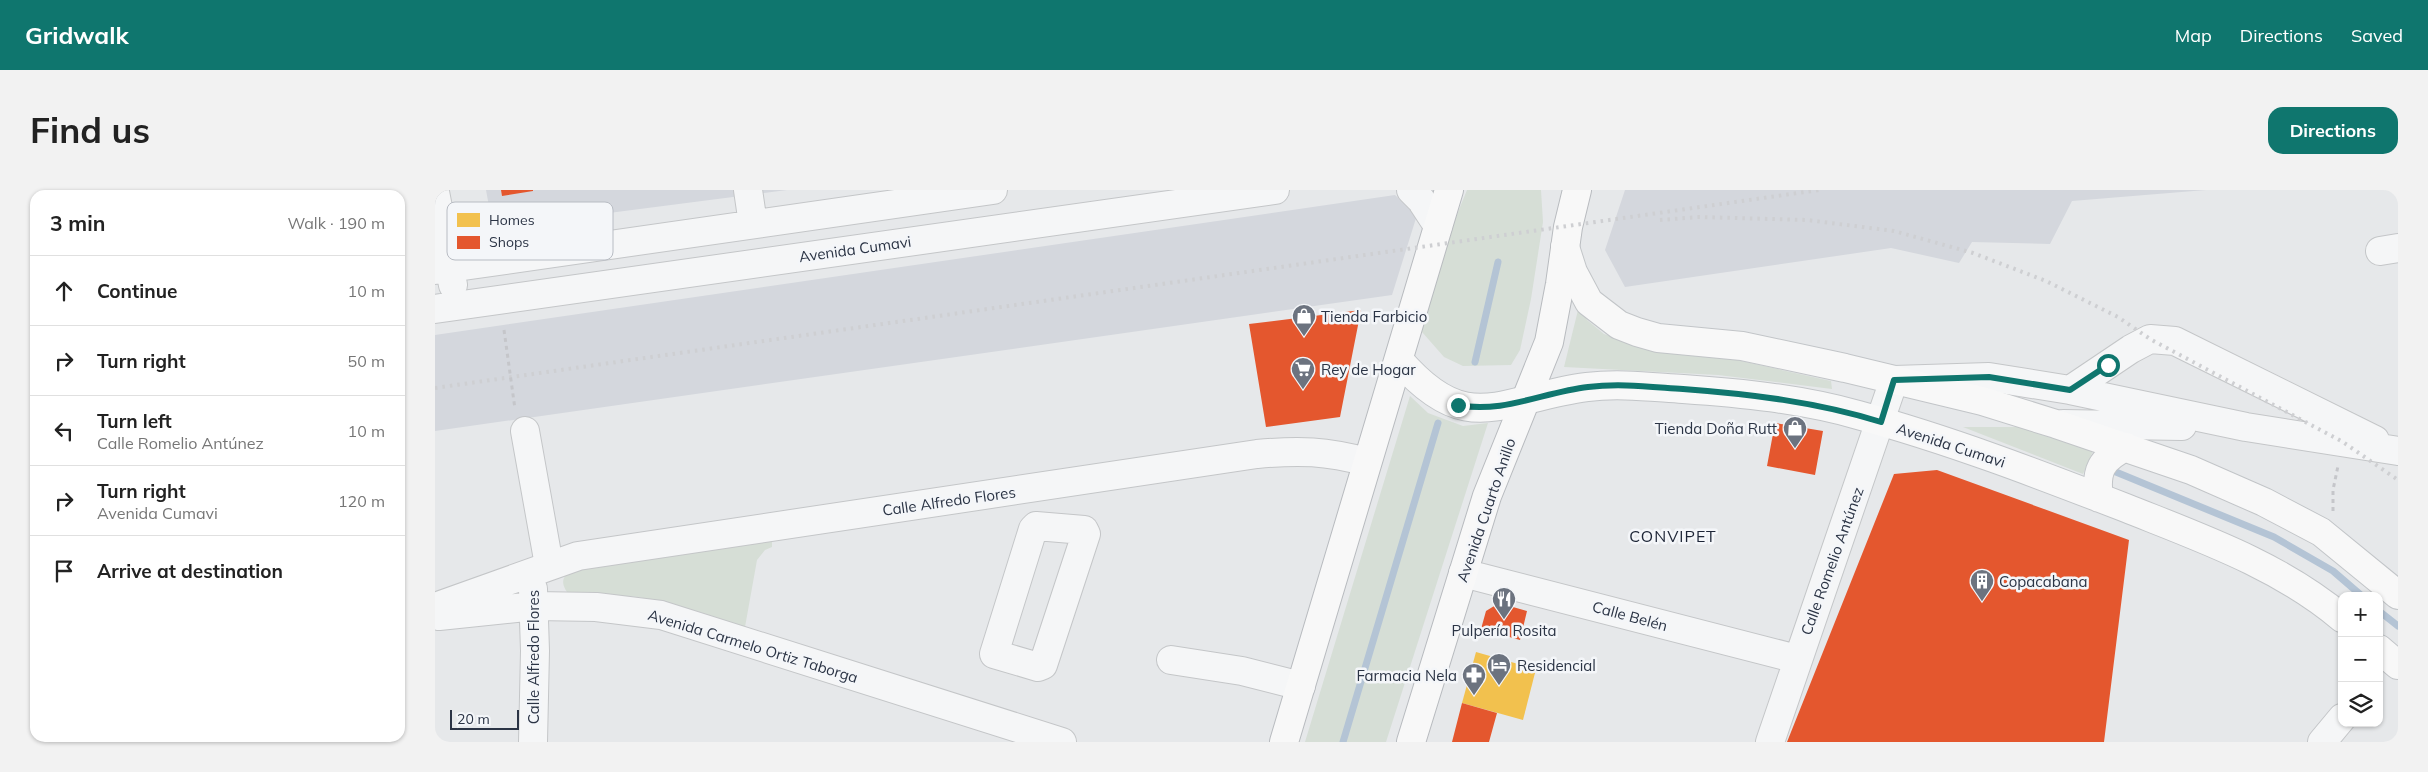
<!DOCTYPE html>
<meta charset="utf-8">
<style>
body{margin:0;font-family:Mulish,sans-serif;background:#f2f2f2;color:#222}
.controls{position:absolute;right:15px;bottom:15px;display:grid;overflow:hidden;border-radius:10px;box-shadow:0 1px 4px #0004}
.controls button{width:45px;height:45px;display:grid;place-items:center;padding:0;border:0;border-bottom:1px solid #e0e0e0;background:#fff;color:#222;font:25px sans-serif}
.scale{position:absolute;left:15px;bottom:12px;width:69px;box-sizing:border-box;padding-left:5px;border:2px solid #2b3445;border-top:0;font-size:14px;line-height:18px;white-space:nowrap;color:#2b3445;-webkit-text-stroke:4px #f4f6f9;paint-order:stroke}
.stop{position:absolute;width:15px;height:15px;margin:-11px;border:4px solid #0f766e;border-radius:50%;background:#fff}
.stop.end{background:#0f766e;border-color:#fff;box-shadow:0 1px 5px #0008}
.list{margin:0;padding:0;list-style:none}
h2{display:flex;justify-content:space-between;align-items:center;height:65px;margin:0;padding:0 20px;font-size:21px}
h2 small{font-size:16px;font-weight:400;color:#767676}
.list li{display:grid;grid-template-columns:32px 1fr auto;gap:15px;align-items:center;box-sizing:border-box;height:70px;padding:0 20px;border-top:1px solid #e0e0e0}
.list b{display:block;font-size:19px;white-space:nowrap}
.list p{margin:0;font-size:16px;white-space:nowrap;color:#767676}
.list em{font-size:16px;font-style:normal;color:#767676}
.icon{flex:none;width:28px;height:28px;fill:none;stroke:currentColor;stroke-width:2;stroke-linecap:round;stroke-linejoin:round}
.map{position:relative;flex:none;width:1963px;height:552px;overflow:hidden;border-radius:15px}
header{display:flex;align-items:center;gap:30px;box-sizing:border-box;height:70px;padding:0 25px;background:#0f766e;color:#fff}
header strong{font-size:24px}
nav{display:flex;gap:28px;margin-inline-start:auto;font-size:18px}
.intro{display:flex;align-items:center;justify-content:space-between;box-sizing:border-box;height:120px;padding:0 30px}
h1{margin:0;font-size:35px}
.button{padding:12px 22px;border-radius:15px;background:#0f766e;color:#fff;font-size:18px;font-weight:700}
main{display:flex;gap:30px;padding:0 30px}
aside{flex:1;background:#fff;border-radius:15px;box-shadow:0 1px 4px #0004}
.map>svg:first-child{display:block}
</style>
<header>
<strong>Gridwalk</strong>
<nav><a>Map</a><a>Directions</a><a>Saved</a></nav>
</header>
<div class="intro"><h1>Find us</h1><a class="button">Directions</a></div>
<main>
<aside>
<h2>3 min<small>Walk · 190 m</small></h2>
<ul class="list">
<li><svg class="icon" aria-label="ahead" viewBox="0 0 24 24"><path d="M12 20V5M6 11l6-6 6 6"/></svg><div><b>Continue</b></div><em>10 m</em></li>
<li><svg class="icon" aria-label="right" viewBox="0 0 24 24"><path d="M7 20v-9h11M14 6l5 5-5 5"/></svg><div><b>Turn right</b></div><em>50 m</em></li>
<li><svg class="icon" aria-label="left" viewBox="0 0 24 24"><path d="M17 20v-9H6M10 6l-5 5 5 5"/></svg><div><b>Turn left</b><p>Calle Romelio Antúnez</p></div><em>10 m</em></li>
<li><svg class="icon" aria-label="right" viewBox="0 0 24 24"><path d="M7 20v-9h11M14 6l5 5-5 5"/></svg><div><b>Turn right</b><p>Avenida Cumavi</p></div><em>120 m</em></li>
<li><svg class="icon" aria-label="arrive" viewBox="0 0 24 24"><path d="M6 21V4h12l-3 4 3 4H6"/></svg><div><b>Arrive at destination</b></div></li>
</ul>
</aside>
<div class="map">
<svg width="1963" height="552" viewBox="0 0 1963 552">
<rect width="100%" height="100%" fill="#e6e8ea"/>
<path fill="#d4d7dd" d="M51,0H352L58,38Z
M1190,0H1771L1637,11L1615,54L1537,52L1524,73L1456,58L1190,97L1170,60Z
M960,5L982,25L957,105L0,241V145Z"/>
<path fill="#d6ded6" d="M1032,0H1106L1108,32L1096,109L1085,160L1076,175L1028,176L1009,167L987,142C995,93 1013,46 1032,0Z
M1144,116L1152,130L1169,144L1187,150L1238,162L1302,170L1396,191L1397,199L1283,185L1129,177Z
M975,206L993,223L1028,236L1053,233L951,552H870Z
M1528,237H1601L1660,256L1648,284Z
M337,345V357L330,360L322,370L310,437L265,422L204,407L132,402C123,389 131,383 143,376Z"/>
<path fill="#f2c14e" d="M1041,462L1101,479L1088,530L1027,513Z"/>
<path fill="#e4572e" d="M66,0H98V1L67,6Z
M926,120L905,227L831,237L814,134Z
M1340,233L1388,241L1380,285L1332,276Z
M1502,280L1694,350L1669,552H1352L1459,284Z
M1064,413L1092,421L1085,450L1046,439L1051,421Z
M1027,513L1062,523L1054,552H1017Z"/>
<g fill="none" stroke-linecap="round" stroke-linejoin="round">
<path stroke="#b4c4d5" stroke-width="7" d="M1040,172L1063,72
M1676,280L1839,347L1898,381L1927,406
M1944,421L1963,436
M908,552L1003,233"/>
<g stroke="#c4c6c8" stroke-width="30">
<path id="minor" d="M313,0L318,34
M976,0L986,10L1003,36
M0,2L18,95
M1945,61L1963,58
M0,80L558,0
M0,119L840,0
M1635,200L1696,159L1715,149L1740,151L1940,250
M1628,234L1747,236
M90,241L114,375
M601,336L649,340L651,344L608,475L603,477L559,464L598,339Z
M1028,383L1362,469
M0,417L143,366L822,264C865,260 891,261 932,272
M4,426L100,416L161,417L226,425L627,552
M736,470L807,481L866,496
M98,552L100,461L98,399
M1335,552L1459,190L1554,187L1635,200L1811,237L1963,261
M1887,552L1907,528"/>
</g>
<g stroke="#c2c5c8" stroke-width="30">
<path id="major" d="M1130,57L1138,82L1154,112L1184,135L1202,142L1223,148L1307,156L1410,178L1547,211L1621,234L1756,280L1829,312L1886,342L1963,405
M964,170C1033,250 1066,208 1152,197C1184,193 1216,197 1248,199C1306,203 1367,209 1423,225C1515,250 1603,284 1691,318C1766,348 1844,375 1907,428
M1664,308C1660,281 1666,269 1691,257
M1944,459L1963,475"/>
</g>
<g stroke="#b8bbbf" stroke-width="30">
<path id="highway" d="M849,552L1014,0
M976,552L1052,306L1114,152L1125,94L1133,37L1142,0"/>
</g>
<path stroke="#c5c6ca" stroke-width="3" stroke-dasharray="4 4" stroke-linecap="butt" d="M1898,321V300L1903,276"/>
<use href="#minor" stroke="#f5f6f7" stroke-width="28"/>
<use href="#major" stroke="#f8f8f8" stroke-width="28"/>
<use href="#highway" stroke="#f8f8f8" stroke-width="28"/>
<path stroke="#cecfd2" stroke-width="4" stroke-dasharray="2.5 5" stroke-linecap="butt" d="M1225,30L1264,27L1372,30L1459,41L1538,63L1611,91L1683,127L1715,149L1908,252L1963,290
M0,198L1384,0"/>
<path stroke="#c5c6ca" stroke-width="3" stroke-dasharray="4 4" stroke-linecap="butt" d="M69,140L80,219"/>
</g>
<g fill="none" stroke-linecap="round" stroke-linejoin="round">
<path stroke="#0f766e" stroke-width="6" d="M1023,215C1067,224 1109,202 1153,197C1185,193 1217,197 1248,199C1315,204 1382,212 1446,232L1459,190L1554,187L1635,200L1673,175"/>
</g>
<defs>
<g id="shop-pin" transform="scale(1.25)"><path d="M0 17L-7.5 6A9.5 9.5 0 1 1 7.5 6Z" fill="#6c737f" stroke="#f4f6f9"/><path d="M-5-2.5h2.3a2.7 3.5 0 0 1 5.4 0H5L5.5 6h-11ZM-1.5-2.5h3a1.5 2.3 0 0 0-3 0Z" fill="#fff"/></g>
<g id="supermarket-pin" transform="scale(1.25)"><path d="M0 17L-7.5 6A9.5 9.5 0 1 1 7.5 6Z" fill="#6c737f" stroke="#f4f6f9"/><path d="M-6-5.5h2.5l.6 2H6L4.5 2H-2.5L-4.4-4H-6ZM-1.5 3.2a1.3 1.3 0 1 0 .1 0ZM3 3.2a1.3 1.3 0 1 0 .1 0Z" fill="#fff"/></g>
<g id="building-pin" transform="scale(1.25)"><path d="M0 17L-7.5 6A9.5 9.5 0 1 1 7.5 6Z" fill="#6c737f" stroke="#f4f6f9"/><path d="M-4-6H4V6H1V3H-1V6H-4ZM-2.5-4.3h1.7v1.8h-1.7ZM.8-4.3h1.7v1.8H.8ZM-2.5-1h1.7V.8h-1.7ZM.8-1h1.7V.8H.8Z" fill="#fff"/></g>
<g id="restaurant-pin" transform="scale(1.25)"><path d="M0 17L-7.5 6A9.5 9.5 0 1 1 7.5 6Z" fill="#6c737f" stroke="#f4f6f9"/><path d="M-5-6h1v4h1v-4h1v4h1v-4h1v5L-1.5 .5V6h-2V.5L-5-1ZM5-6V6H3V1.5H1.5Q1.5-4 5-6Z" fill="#fff"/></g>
<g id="hotel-pin" transform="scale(1.25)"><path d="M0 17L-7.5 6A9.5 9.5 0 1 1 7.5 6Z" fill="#6c737f" stroke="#f4f6f9"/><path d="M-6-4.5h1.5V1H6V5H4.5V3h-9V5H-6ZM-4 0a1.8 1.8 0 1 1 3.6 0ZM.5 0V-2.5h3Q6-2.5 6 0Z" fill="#fff"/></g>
<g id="pharmacy-pin" transform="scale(1.25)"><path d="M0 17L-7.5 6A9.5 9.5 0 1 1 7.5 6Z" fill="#6c737f" stroke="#f4f6f9"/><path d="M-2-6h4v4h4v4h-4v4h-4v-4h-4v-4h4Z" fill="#fff"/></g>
</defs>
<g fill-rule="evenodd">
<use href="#shop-pin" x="869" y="126"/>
<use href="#supermarket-pin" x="868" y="179"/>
<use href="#shop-pin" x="1360" y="238"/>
<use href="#building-pin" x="1547" y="391"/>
<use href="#restaurant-pin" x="1069" y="409"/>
<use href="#hotel-pin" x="1064" y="475"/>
<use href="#pharmacy-pin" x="1039" y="485"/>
</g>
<g text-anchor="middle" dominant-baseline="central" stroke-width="5" stroke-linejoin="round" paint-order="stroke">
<g font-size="15" fill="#2b3445" stroke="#f4f6f9">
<text transform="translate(420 59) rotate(-8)">Avenida Cumavi</text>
<text transform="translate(1516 255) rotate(18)">Avenida Cumavi</text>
<text transform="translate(514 311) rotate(-8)">Calle Alfredo Flores</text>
<text transform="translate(1051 320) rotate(-71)">Avenida Cuarto Anillo</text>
<text transform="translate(1397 371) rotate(-70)">Calle Romelio Antúnez</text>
<text transform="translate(1195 426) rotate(15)">Calle Belén</text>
<text transform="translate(318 456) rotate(17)">Avenida Carmelo Ortiz Taborga</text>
<text transform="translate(98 467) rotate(-90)">Calle Alfredo Flores</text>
</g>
<g font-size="15" fill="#2b3445" stroke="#f4f6f9" text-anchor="start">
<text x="886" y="126">Tienda Farbicio</text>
<text x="886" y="179">Rey de Hogar</text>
<text x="1342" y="238" text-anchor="end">Tienda Doña Rutt</text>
<text x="1564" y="391">Copacabana</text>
<text x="1069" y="440" text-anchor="middle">Pulpería Rosita</text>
<text x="1082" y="475">Residencial</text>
<text x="1022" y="485" text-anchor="end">Farmacia Nela</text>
</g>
<g font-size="16" letter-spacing="1" fill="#1d2536" stroke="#f4f6f9">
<text x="1238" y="346">CONVIPET</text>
</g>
</g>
<rect x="12" y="12" width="166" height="58" rx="8" fill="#f4f6f9" stroke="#b8bcc3" stroke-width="1"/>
<rect x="22" y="23" width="23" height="14" fill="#f2c14e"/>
<rect x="22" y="46" width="23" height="13" fill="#e4572e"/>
<g font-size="14" fill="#2b3445">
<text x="54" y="35">Homes</text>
<text x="54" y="57">Shops</text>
</g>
</svg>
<div class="controls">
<button>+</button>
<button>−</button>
<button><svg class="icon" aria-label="layers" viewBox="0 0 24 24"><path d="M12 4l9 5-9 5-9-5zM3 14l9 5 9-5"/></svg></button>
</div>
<div class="scale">20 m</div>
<div class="stop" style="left:1673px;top:175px"></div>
<div class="stop end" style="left:1023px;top:215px"></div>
</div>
</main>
